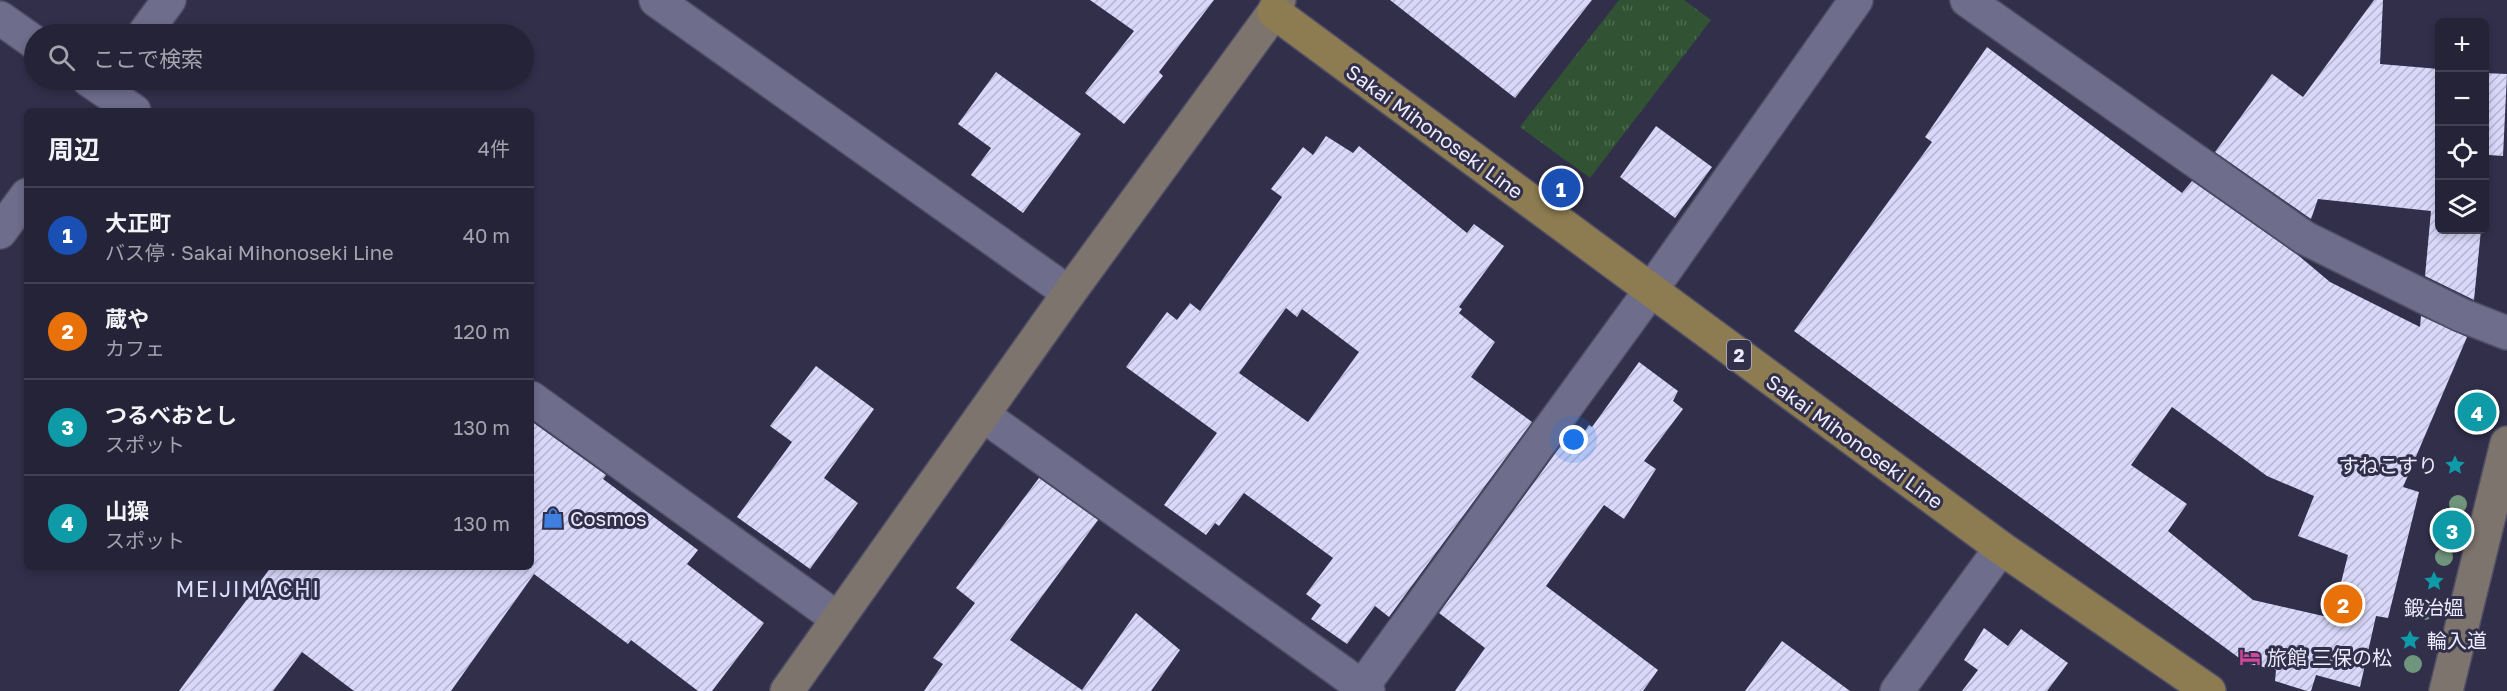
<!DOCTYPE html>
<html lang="ja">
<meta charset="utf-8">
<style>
body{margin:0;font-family:"Golos Text","Noto Sans JP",sans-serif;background:#312f43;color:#f1f3f6}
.controls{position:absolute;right:18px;top:18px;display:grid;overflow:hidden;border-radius:9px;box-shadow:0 3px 9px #0003}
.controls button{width:54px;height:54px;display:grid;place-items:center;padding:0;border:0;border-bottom:2px solid #424053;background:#252338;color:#f1f3f6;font:30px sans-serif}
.you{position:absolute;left:1574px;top:440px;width:21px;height:21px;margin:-15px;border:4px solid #fff;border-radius:50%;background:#1a73e8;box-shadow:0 0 0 9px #1a73e833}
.badge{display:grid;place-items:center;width:39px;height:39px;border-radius:50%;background:#abaffb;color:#fff;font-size:20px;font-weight:700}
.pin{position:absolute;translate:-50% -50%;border:3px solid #fff;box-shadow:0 2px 6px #0006}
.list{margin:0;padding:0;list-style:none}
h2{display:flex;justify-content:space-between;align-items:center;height:78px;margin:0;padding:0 24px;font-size:26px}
h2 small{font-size:20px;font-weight:400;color:#a3a4ae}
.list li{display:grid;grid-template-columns:39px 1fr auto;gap:18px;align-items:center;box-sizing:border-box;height:96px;padding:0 24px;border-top:2px solid #424053}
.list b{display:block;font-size:22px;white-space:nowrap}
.list p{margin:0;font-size:20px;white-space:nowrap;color:#a3a4ae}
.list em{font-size:20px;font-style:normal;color:#a3a4ae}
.icon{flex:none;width:33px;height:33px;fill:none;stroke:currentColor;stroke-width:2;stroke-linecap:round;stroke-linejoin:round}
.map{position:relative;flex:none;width:2507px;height:691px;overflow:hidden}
.search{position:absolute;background:#252338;box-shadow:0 3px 9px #0003;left:24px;top:24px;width:510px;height:66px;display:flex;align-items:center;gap:15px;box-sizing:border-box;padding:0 21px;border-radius:33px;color:#a3a4ae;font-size:22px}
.panel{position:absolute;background:#252338;box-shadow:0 3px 9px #0003;left:24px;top:108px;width:510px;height:462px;border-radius:9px}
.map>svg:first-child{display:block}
</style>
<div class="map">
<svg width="2507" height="691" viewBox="0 0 2507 691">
<defs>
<pattern id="grass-tufts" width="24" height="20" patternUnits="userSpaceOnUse" patternTransform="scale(1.5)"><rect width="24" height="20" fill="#315333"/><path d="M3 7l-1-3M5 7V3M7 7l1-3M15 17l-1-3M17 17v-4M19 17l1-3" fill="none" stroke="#4f6c52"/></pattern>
<pattern id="building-hatch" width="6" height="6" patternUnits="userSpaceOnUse" patternTransform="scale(1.5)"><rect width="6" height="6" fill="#d9d8fb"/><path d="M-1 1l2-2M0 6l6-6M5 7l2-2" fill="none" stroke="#b4b4cf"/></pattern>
</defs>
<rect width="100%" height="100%" fill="#312f4a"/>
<path fill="url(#grass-tufts)" d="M1619,0H1684L1711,20L1590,178L1520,127Z"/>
<path fill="url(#building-hatch)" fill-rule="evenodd" d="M1090,0H1214L1159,72L1163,76L1124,124L1085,93L1134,31Z
M1390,0H1592L1515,98Z
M2374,0H2383L2380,64L2439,69V230H2481L2474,300L2425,276L2431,211L2318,199L2311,219L2215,152L2272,74L2303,97Z
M1987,47L2182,193L2192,181L2299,256L2330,282L2420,327L2421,316L2467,337L2403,487L2419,492L2388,618L2376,616L2360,687L2316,675L2311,691H2307L2275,681L2276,670L2246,663L1794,331L1932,142L1925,137ZM2172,407L2267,476L2314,496L2298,536L2348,555L2332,618L2253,600L2168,531L2187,504L2131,465Z
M996,72L1081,134L1023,213L971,175L991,148L958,124Z
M2484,73L2507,74L2503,156L2489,155L2484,200Z
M1656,126L1712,167L1675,218L1620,177Z
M1326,136L1353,153L1359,146L1467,233L1474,224L1504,246L1459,307L1462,309L1459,313L1495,342L1471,377L1532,422L1389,617L1375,606L1347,644L1311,619L1321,605L1306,594L1333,558L1244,493L1219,526L1215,523L1206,535L1164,505L1217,433L1126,367L1167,312L1177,320L1190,303L1200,311L1282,197L1271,189L1303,147L1313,155ZM1286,308L1297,317L1302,309L1359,352L1308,422L1239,373Z
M1639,362L1678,391L1673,401L1683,409L1644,461L1656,469L1624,519L1604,505L1546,586L1658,670L1643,691H1455L1485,648L1439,613L1562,444L1571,451L1589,425L1592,427Z
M816,366L874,409L824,478L858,503L810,569L737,517L792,442L770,426Z
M531,421L606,475L603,479L698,550L687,564L764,623L712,691H698L631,640L628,644L534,574L451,691H354L302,652L273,691H179L271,567H531Z
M1039,478L1098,520L1010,640L1082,690L1136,613L1180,650L1151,691H924L943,664L933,658L975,603L956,588Z
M1984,628L2008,646L2021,629L2068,663L2047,691H1962L1978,670L1964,660Z
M1782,641L1850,691H1745Z"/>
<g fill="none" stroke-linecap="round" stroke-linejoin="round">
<g stroke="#504e65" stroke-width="36">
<path id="street" d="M656,0L1069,293
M1967,0L2305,238L2461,315L2507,333
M0,18L34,42
M144,34L169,0
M89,80L134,111
M0,232L27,195
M531,398L838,619
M983,415L1368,691
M1359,691L1651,290L1856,0
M1897,691L2001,548"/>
</g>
<g stroke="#504e65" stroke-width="36">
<path id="secondary" d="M787,691L1069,293L1274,12L1279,0
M2446,691L2507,443"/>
</g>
<g stroke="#504e65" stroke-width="36">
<path id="primary" d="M1274,12L2001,548L2209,691"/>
</g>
<use href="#street" stroke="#6e6d8c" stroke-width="33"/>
<use href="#secondary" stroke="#7e746e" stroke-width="33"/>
<use href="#primary" stroke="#8d7c51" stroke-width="33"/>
</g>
<g fill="#6f957c">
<circle cx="2475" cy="426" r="9"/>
<circle cx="2458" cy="504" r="9"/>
<circle cx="2444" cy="557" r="9"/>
<circle cx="2425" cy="611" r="9"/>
<circle cx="2413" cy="664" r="9"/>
</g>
<defs>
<g id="sight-bare" transform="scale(1.62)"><path d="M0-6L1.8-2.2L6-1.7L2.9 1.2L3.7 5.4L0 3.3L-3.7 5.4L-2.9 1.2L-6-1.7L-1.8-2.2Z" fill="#0f9aa8" stroke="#312f4a" stroke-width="2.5" paint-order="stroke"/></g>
<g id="shop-bare" transform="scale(1.62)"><path d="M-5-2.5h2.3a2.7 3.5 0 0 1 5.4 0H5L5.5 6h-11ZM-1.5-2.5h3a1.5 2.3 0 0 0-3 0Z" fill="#3f7fe0" stroke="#312f4a" stroke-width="2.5" paint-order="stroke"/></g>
<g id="hotel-bare" transform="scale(1.62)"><path d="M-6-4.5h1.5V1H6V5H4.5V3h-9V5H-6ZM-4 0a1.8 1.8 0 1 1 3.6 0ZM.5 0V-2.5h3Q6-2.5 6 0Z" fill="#d1479c" stroke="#312f4a" stroke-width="2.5" paint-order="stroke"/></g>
</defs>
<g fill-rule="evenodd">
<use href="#sight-bare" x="2455" y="465"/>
<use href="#shop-bare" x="553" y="518"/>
<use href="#sight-bare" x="2434" y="581"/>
<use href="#sight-bare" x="2410" y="640"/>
<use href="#hotel-bare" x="2250" y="657"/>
</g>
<g text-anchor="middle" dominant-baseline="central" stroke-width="6" stroke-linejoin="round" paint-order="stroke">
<rect fill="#312f4a" stroke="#b4b3c8" stroke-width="1.5" x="1727" y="340" width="24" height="30" rx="4.5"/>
<g font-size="18" font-weight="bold" fill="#ececfe">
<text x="1739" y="355">2</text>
</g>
<g font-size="20" fill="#ececfe" stroke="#312f4a">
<text transform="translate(1435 131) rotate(36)">Sakai Mihonoseki Line</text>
<text transform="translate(1855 441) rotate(36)">Sakai Mihonoseki Line</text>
</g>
<g font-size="20" fill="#ececfe" stroke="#312f4a" text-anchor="start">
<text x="2438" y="465" text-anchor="end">すねこすり</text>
<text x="570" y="518">Cosmos</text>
<text x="2434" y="607" text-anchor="middle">鍛冶媼</text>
<text x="2427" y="640">輪入道</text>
<text x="2267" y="657">旅館 三保の松</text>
</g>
<g font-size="22" letter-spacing="1.5" fill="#dbdefb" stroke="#312f4a">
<text x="248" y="588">MEIJIMACHI</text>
</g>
</g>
</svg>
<div class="controls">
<button>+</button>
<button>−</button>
<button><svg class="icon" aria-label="locate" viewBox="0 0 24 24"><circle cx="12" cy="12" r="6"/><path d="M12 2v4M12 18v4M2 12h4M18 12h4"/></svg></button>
<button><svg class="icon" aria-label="layers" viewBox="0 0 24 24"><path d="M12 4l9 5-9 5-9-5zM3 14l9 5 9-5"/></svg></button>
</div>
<div class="you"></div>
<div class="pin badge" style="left:1561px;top:188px;background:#1a4fb4">1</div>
<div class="pin badge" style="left:2343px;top:604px;background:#e8710a">2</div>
<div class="pin badge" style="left:2452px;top:530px;background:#0f9aa8">3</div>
<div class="pin badge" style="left:2477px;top:412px;background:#0f9aa8">4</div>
<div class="search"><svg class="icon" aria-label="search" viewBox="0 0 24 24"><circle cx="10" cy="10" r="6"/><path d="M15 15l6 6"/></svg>ここで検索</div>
<section class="panel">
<h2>周辺<small>4件</small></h2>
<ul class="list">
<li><span class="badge" style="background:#1a4fb4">1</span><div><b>大正町</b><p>バス停 · Sakai Mihonoseki Line</p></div><em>40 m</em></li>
<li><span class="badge" style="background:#e8710a">2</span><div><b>蔵や</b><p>カフェ</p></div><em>120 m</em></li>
<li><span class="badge" style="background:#0f9aa8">3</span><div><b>つるべおとし</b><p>スポット</p></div><em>130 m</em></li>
<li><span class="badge" style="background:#0f9aa8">4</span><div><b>山𤢖</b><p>スポット</p></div><em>130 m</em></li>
</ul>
</section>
</div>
